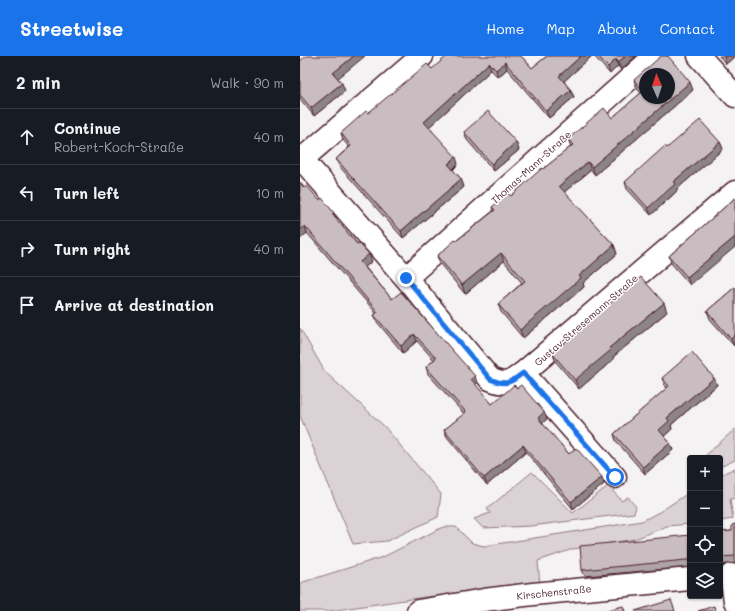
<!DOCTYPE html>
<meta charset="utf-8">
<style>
body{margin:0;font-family:Mali,sans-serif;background:#20242c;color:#f1f3f6}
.controls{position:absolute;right:12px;bottom:12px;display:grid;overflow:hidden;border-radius:4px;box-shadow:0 1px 3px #0004}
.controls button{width:36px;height:36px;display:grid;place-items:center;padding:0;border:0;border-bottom:1px solid #363941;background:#171b24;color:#f1f3f6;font:20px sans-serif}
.compass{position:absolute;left:339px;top:12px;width:36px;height:36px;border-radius:50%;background:#171b24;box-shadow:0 1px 3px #0004;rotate:357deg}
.stop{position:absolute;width:12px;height:12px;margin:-9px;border:3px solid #1a73e8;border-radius:50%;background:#fff}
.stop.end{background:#1a73e8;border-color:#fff;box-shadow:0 1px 4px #0008}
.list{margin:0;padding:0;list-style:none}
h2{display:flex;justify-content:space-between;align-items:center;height:52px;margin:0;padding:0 16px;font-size:17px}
h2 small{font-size:13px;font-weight:400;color:#9ea1a6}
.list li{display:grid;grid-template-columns:26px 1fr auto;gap:12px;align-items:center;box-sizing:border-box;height:56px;padding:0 16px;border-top:1px solid #363941}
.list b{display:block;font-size:15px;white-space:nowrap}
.list p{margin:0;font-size:13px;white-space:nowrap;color:#9ea1a6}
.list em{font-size:13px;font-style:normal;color:#9ea1a6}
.icon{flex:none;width:22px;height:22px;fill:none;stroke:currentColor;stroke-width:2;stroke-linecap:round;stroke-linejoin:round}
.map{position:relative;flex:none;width:435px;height:555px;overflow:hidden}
header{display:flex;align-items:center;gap:24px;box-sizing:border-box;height:56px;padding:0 20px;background:#1a73e8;color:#fff}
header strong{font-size:19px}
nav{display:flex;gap:22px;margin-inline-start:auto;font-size:14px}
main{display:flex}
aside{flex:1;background:#171b24}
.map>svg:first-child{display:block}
</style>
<header>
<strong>Streetwise</strong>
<nav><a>Home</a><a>Map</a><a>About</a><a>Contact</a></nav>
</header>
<main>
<aside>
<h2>2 min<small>Walk · 90 m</small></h2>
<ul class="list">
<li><svg class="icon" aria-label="ahead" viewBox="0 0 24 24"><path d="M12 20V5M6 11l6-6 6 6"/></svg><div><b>Continue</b><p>Robert-Koch-Straße</p></div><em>40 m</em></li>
<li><svg class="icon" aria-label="left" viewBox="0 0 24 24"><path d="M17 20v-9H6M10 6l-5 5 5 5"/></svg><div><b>Turn left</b></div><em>10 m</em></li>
<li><svg class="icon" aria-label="right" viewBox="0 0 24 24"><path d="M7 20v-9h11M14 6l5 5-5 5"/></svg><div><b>Turn right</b></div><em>40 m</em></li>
<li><svg class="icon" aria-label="arrive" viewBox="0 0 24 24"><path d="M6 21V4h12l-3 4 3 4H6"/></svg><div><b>Arrive at destination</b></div></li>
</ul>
</aside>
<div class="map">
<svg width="435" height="555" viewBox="0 0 435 555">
<rect width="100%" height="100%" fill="#f4f2f2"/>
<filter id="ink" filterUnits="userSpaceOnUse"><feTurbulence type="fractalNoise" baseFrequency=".025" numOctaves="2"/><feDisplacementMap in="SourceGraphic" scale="8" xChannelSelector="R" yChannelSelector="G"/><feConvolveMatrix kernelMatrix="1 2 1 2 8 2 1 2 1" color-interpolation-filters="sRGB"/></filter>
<g filter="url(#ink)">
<path fill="#dbd2d5" stroke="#927880" d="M0,272L25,316L84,370L141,438L138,461L87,485L53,488L0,360Z
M435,373V404L420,411V402H406L405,400Z
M435,412V442L430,443L433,463L420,465V419Z
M232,416L273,457L308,430L322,445L328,441L336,451L334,457L231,470L183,472L174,463L190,457L187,453Z
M390,436V468L367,470L335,483L273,493L238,505L240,530L125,541L29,555H0V527L83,501L143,471H156L172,487L184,490L342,465L361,455Z"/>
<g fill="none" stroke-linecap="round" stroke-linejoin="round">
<g stroke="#4a1f2b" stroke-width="25">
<path id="minor" d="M399,0L435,40
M0,101L106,222L190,323C206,330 210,327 223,317L435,136
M0,105L122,0
M106,222L355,0
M223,317L315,421
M431,519L435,545
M118,555L184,544L233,538L390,523"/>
</g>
<use href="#minor" stroke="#fff" stroke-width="22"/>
</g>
<path fill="#aea3a6" stroke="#4a1f2b" d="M221,0L232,12L247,0H292L264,25L274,41L249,62L207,13L198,21L191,14L129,71L158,108L153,114L161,123L164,131L103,182L39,110L36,103L49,91L43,84L41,77L68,57L132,13Z
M294,0H336L321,14L318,10L310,18Z
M419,0H435L426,8Z
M0,5L38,22L45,35L14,60L0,43Z
M334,24L393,34L295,119L291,114L264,136L314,189L317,198L283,227L284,231L223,282L201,256L198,248L222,227L204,205L165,238L140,208L137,200L193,155L192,151L211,140L243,113L271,91L268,83L312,62L341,37L337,33Z
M164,76L216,86L219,94L194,115L167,84Z
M420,86L423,93L377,133V135L351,159L327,133L325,126L367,92Z
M0,126L4,132L37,164L72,205L65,211L92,243L177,327L175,329L192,348L247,363L242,367L269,398L304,428L273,453L226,396L187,429L147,381L144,374L164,358L128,318L126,311L134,304L117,285L103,297L77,266L74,259L76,257L7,177L0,183Z
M435,142L390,229L371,207L369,200Z
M435,231L434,290L410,263L407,255Z
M367,256L313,301L314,303L279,333L256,306L252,297Z
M362,322H414L417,329L371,369L372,373L364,380L370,387L373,394L345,418L316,385L314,378L367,332L365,330Z
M435,468V507L420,509V476L432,475Z
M390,479V511L285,520L282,514Z"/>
<path fill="#8d8487" stroke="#4a1f2b" d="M54,0H65L36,24L33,17Z
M281,0H292L262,27L259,20Z
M326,0H336L321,14L318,6Z
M425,0H435L426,8L424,1Z
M316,3L318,10L310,18L308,11Z
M205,6L207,13L198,21L196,14Z
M189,7L191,14L127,73L124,66Z
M390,26L393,34L295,119L292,111Z
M42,27L45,35L14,60L11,52Z
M271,34L274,41L249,62L246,55Z
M216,86L219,94L194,115L192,108Z
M420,86L423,93L377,133V135L351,159L348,152L373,126Z
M156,101L158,108L151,115L148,108Z
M288,106L291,114L262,138L259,130Z
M161,123L164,131L103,182L101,175Z
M34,157L37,164L32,158Z
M5,170L7,177L0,183V174Z
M435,181V191L390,229L387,221Z
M314,189L317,198L283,227L284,231L223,282L220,274L279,220Z
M201,197L204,205L165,238L162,229Z
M69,198L72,205L63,213L60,206Z
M364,247L367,256L313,301L314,303L279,333L275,324L309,292Z
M114,278L117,285L103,297L101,290Z
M435,279V289L434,290L431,283Z
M175,320L177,327L174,330L171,323Z
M414,322L417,329L371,369L372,373L362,382L359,374L367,362Z
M244,356L247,363L240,369L238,362Z
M370,387L373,394L345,418L343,411Z
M223,389L226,396L187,429L184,422Z
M302,421L304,428L273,453L271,446Z"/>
<path fill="#cabdc1" stroke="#4a1f2b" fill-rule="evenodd" d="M6,0H54L33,17L42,27L11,52L0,39V5Z
M147,0H221L232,12L247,0H281L259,20L271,34L246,55L205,6L196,14L189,7L124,66L156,101L148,108L161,123L101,175L36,103L51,90L41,77L66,55L68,57L127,8L132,13Z
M298,0H326L318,6L316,3L308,11Z
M361,0H368L390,26L292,111L288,106L259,130L314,189L279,220L281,222L220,274L198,248L225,225L201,197L162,229L137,200L155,184L156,185L195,154L192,151L208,137L211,140L242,112L243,113L273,89L268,83L304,52L312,62L343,35L334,24ZM345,18H369V42H345Z
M188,55L216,86L192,108L164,76Z
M400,64L420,86L373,126L375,128L348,152L325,126L365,90L367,92Z
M0,126L4,132L7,130L19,144L22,142L34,157L32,158L57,188L59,187L69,198L60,206L92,243L101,236L175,320L171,323L192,348L213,330L214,329L217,332L221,329L244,356L238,362L269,398L276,392L302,421L271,446L223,389L184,422L144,374L166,356L126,311L136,302L114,278L101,290L74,259L78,256L5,170L0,174Z
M435,142V181L387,221L369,200Z
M341,221L364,247L309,292L311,294L275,324L252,297Z
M435,231V279L431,283L407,255Z
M392,296L414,322L367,362L369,365L359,374L370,387L343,411L314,378L369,330L362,322Z
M435,468V500L420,501V476L432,475V469Z
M390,479V504H386L282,514L280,490Z
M371,544L375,555H335Z
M323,550L325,555H304Z
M414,550L415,555H398Z"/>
</g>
<g fill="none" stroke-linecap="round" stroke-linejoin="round" filter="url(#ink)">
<path stroke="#1a73e8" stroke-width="5" d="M106,222L190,323C206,330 210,327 223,317L315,421"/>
</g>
<g text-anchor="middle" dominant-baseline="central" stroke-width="3" stroke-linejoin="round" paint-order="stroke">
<g font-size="10" fill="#4a1f2b" stroke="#fff">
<text transform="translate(231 111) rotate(-42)">Thomas-Mann-Straße</text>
<text transform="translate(286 264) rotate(-41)">Gustav-Stresemann-Straße</text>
<text transform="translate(254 536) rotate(-6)">Kirschenstraße</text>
</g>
</g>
</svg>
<div class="controls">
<button>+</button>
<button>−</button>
<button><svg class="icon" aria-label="locate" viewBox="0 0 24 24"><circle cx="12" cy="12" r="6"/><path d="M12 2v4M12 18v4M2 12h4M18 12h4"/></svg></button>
<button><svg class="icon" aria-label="layers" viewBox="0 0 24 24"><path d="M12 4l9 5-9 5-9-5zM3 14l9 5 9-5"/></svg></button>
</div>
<svg class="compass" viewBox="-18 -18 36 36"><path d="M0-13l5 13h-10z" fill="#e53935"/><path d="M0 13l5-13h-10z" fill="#9ea1a6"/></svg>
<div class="stop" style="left:315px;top:421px"></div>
<div class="stop end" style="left:106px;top:222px"></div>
</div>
</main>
